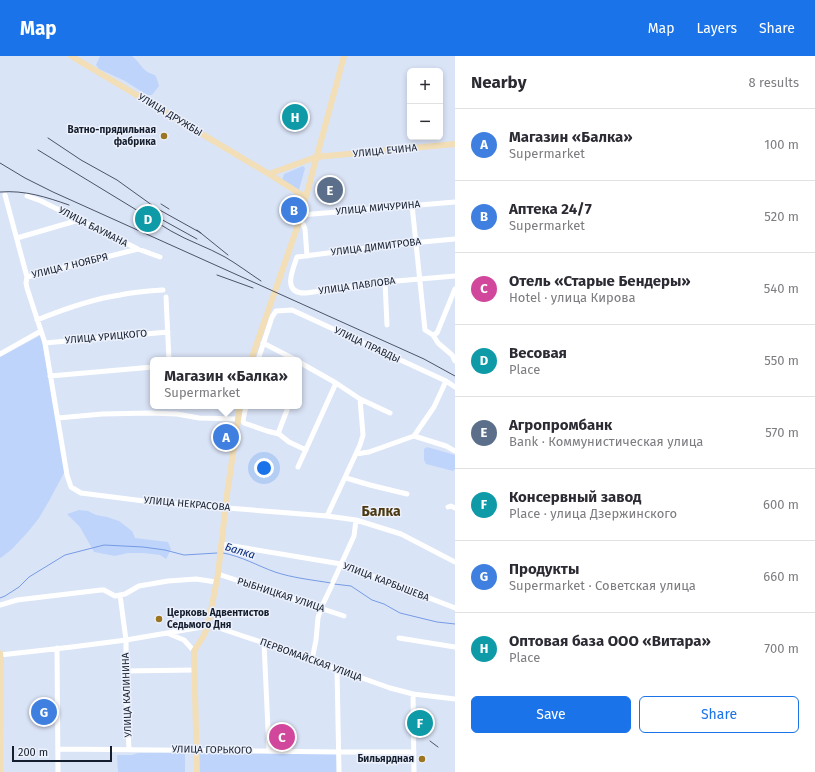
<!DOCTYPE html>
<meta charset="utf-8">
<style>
body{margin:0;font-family:"Fira Sans",sans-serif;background:#f2f2f3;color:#2b2b33}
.controls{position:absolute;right:12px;top:12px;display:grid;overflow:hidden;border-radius:6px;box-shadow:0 2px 6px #0003}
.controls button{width:36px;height:36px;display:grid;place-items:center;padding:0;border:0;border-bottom:1px solid #e1e1e2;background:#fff;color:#2b2b33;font:20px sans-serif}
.scale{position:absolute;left:12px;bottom:10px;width:100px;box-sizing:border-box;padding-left:4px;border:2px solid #151e2f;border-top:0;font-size:11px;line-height:14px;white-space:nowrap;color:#151e2f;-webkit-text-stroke:3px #ecf1fb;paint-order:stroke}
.you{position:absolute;left:264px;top:412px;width:14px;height:14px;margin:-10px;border:3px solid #fff;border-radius:50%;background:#1a73e8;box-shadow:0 0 0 6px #1a73e833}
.badge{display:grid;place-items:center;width:26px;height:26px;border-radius:50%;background:#1a73e8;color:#fff;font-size:13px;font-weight:700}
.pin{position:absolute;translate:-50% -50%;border:2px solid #fff;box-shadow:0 1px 4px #0006}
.popup{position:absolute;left:150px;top:301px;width:152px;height:52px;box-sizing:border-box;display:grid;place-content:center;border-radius:6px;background:#fff;filter:drop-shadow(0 1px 3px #0005);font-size:13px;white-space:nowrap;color:#7c7c81}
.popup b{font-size:15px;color:#2b2b33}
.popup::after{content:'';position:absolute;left:50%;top:100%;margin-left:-8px;border:8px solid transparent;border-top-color:#fff}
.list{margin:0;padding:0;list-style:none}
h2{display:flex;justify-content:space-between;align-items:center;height:52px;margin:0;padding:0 16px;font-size:17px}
h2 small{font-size:13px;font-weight:400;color:#7c7c81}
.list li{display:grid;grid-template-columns:26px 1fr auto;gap:12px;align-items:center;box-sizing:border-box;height:72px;padding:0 16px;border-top:1px solid #e1e1e2}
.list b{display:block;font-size:15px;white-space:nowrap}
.list p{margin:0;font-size:13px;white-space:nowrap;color:#7c7c81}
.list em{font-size:13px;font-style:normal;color:#7c7c81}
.actions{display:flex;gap:8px;padding:12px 16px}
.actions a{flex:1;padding:9px 0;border:1px solid #1a73e8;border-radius:6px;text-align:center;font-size:14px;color:#1a73e8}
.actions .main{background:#1a73e8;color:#fff}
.map{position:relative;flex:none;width:455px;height:716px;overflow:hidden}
header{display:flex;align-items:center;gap:24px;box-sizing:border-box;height:56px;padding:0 20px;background:#1a73e8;color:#fff}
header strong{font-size:19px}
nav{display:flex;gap:22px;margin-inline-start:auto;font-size:14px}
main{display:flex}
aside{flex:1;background:#fff}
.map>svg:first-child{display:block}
</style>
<header>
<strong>Map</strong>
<nav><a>Map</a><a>Layers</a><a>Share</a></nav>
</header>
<main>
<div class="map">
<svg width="455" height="716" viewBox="0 0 455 716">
<rect width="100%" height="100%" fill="#dae4f7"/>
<path fill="#bfd4fb" d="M100,0H132C142,8 141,15 155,19L157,23L159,30L152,39H147L125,25L99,13L96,9Z
M303,110L305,112L299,134L282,124L284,118Z
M41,279L65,415L49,445L39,462L27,477L12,493L2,501L0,502V301Z
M427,391L455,399V413L453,415L426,408L424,404V393Z
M79,454L88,455L96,459L107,461L119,465L132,475L135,482L168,486L171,493L166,503L160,499L143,497H128L115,500L94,496L80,471L67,458Z
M196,694L337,698L338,716H197Z
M185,696V716H118L117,699H132L138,697Z"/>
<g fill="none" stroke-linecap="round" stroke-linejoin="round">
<path stroke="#769be4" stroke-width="1" d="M223,497C241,500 258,510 275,516C293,522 313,524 331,527
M334,528L351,530L372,544L384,548L400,557L437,566L455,568
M0,542L5,540L19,531L29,521L65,499L104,489L143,491L165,494L184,499L217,497"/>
<path stroke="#fff" stroke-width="5" d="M5,139L27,221L26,227L27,232L45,287L67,419L71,431L81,437L152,446L327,460L356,464L401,478L455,506
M27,140L41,145L138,193L160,201
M412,149L425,274L433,279L438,287L452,299L455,305
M301,159L455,146
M299,166L303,168L305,173L307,200
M17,182L79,164
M455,183L390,189L297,201C292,215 282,238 306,237L385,226L455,220
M27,221L138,193
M385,226L387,269
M166,241L169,304
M37,264C64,253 92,243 120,239C134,236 149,235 163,234
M433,279L437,277L455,233
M45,287L168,276
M263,287L296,304
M0,298L41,275
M258,304L272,261L276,255L292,254L446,325L455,331
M299,306L336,327L360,343L390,357
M50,320L153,311
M287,354L279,375V378L289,386L306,394
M58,362L102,358L150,357L177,358L199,362L238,363L243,364L246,350
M243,364L244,367L267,375L279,378
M414,380L446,390L455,395
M356,398L369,396L414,380L434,351L446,325
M298,411L336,327
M346,422L370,429L407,438
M448,451L451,450L455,452
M327,460L360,389L363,379L360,343
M221,488L341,508L455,552
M218,518L344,560
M333,526L354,480L356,464
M120,539L126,584V630L129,694
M0,549L17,544L101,534H104L115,540L125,538L139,530L168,525L196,523L216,526
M167,577L184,584L194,595
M399,582L455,591
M264,587L269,695
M57,592L58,716
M0,599L72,591L126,584L208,570L216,571L264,587L390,632L413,638L455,643
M312,604L316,584L318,562L321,552L332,529
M337,613L339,716
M125,615L195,614
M413,638L414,716
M58,693L339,696H414"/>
<path stroke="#f2deb7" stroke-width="6" d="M71,0L269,118L316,101L455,88
M269,118L305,141
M251,304L299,166L344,0
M0,597L1,604L0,716
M197,716L194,595L203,581L208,570L218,518L227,438L240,350"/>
<path stroke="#4b5466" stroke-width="1" d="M48,82L81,104L117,124L156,152L201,177
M38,94L171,175C188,185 207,191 225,201C237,208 249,217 261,225
M0,107L25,122L53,136L424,303L455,320
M0,136C25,134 46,141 69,149
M161,148L169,153
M159,162L197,183
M197,174L228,199
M217,219L253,232
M430,685L438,691"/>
</g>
<g fill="#9b7521" stroke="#ecf1fb" stroke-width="1.5">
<circle cx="164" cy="80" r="4"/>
<circle cx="159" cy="563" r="4"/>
<circle cx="422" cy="703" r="4"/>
</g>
<g text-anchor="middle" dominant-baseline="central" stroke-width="3" stroke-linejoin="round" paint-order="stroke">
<g font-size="10" fill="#151e2f" stroke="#ecf1fb">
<text transform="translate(170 59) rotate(31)">УЛИЦА ДРУЖБЫ</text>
<text transform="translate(385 95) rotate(-6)">УЛИЦА ЕЧИНА</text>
<text transform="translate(378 152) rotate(-5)">УЛИЦА МИЧУРИНА</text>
<text transform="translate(93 171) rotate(27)">УЛИЦА БАУМАНА</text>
<text transform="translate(376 191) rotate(-7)">УЛИЦА ДИМИТРОВА</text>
<text transform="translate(70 210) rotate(-14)">УЛИЦА 7 НОЯБРЯ</text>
<text transform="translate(357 230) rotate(-8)">УЛИЦА ПАВЛОВА</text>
<text transform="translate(106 281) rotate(-5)">УЛИЦА УРИЦКОГО</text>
<text transform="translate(367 289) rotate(25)">УЛИЦА ПРАВДЫ</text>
<text transform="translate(187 448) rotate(5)">УЛИЦА НЕКРАСОВА</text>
<text transform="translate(386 526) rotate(21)">УЛИЦА КАРБЫШЕВА</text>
<text transform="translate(281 539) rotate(18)">РЫБНИЦКАЯ УЛИЦА</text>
<text transform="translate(311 604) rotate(20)">ПЕРВОМАЙСКАЯ УЛИЦА</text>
<text transform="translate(127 639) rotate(-92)">УЛИЦА КАЛИНИНА</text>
<text transform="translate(212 694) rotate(1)">УЛИЦА ГОРЬКОГО</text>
</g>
<g font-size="10" font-weight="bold" fill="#151e2f" stroke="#ecf1fb" text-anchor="end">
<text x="156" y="74">Ватно-прядильная<tspan x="156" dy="12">фабрика</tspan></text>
<text x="167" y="557" text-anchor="start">Церковь Адвентистов<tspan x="167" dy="12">Седьмого Дня</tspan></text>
<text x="414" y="703">Бильярдная</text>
</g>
<g font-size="11" font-style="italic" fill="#022477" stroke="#ecf1fb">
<text transform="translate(240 495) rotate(17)">Балка</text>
</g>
<g font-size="14" font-weight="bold" fill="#4c3912" stroke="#ecf1fb">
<text x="381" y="455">Балка</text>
</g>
</g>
</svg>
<div class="controls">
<button>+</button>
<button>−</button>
</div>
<div class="scale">200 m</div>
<div class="you"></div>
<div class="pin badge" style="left:226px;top:381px;background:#3f7fe0">A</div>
<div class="popup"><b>Магазин «Балка»</b>Supermarket</div>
<div class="pin badge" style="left:294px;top:154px;background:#3f7fe0">B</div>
<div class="pin badge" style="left:282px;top:681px;background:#d1479c">C</div>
<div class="pin badge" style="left:148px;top:163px;background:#0f9aa8">D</div>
<div class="pin badge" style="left:330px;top:134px;background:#5c6f8a">E</div>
<div class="pin badge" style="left:420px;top:667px;background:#0f9aa8">F</div>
<div class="pin badge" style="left:44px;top:656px;background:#3f7fe0">G</div>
<div class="pin badge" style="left:295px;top:61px;background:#0f9aa8">H</div>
</div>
<aside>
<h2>Nearby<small>8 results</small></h2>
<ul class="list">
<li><span class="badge" style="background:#3f7fe0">A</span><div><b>Магазин «Балка»</b><p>Supermarket</p></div><em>100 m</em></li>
<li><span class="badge" style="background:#3f7fe0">B</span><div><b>Аптека 24/7</b><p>Supermarket</p></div><em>520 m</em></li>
<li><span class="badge" style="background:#d1479c">C</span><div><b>Отель «Старые Бендеры»</b><p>Hotel · улица Кирова</p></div><em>540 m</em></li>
<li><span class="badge" style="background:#0f9aa8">D</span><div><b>Весовая</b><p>Place</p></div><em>550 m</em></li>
<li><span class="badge" style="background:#5c6f8a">E</span><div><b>Агропромбанк</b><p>Bank · Коммунистическая улица</p></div><em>570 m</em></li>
<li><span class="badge" style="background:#0f9aa8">F</span><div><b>Консервный завод</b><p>Place · улица Дзержинского</p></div><em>600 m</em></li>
<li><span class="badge" style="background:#3f7fe0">G</span><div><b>Продукты</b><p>Supermarket · Советская улица</p></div><em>660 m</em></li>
<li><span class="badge" style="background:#0f9aa8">H</span><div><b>Оптовая база ООО «Витара»</b><p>Place</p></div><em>700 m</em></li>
</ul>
<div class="actions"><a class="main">Save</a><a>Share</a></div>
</aside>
</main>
